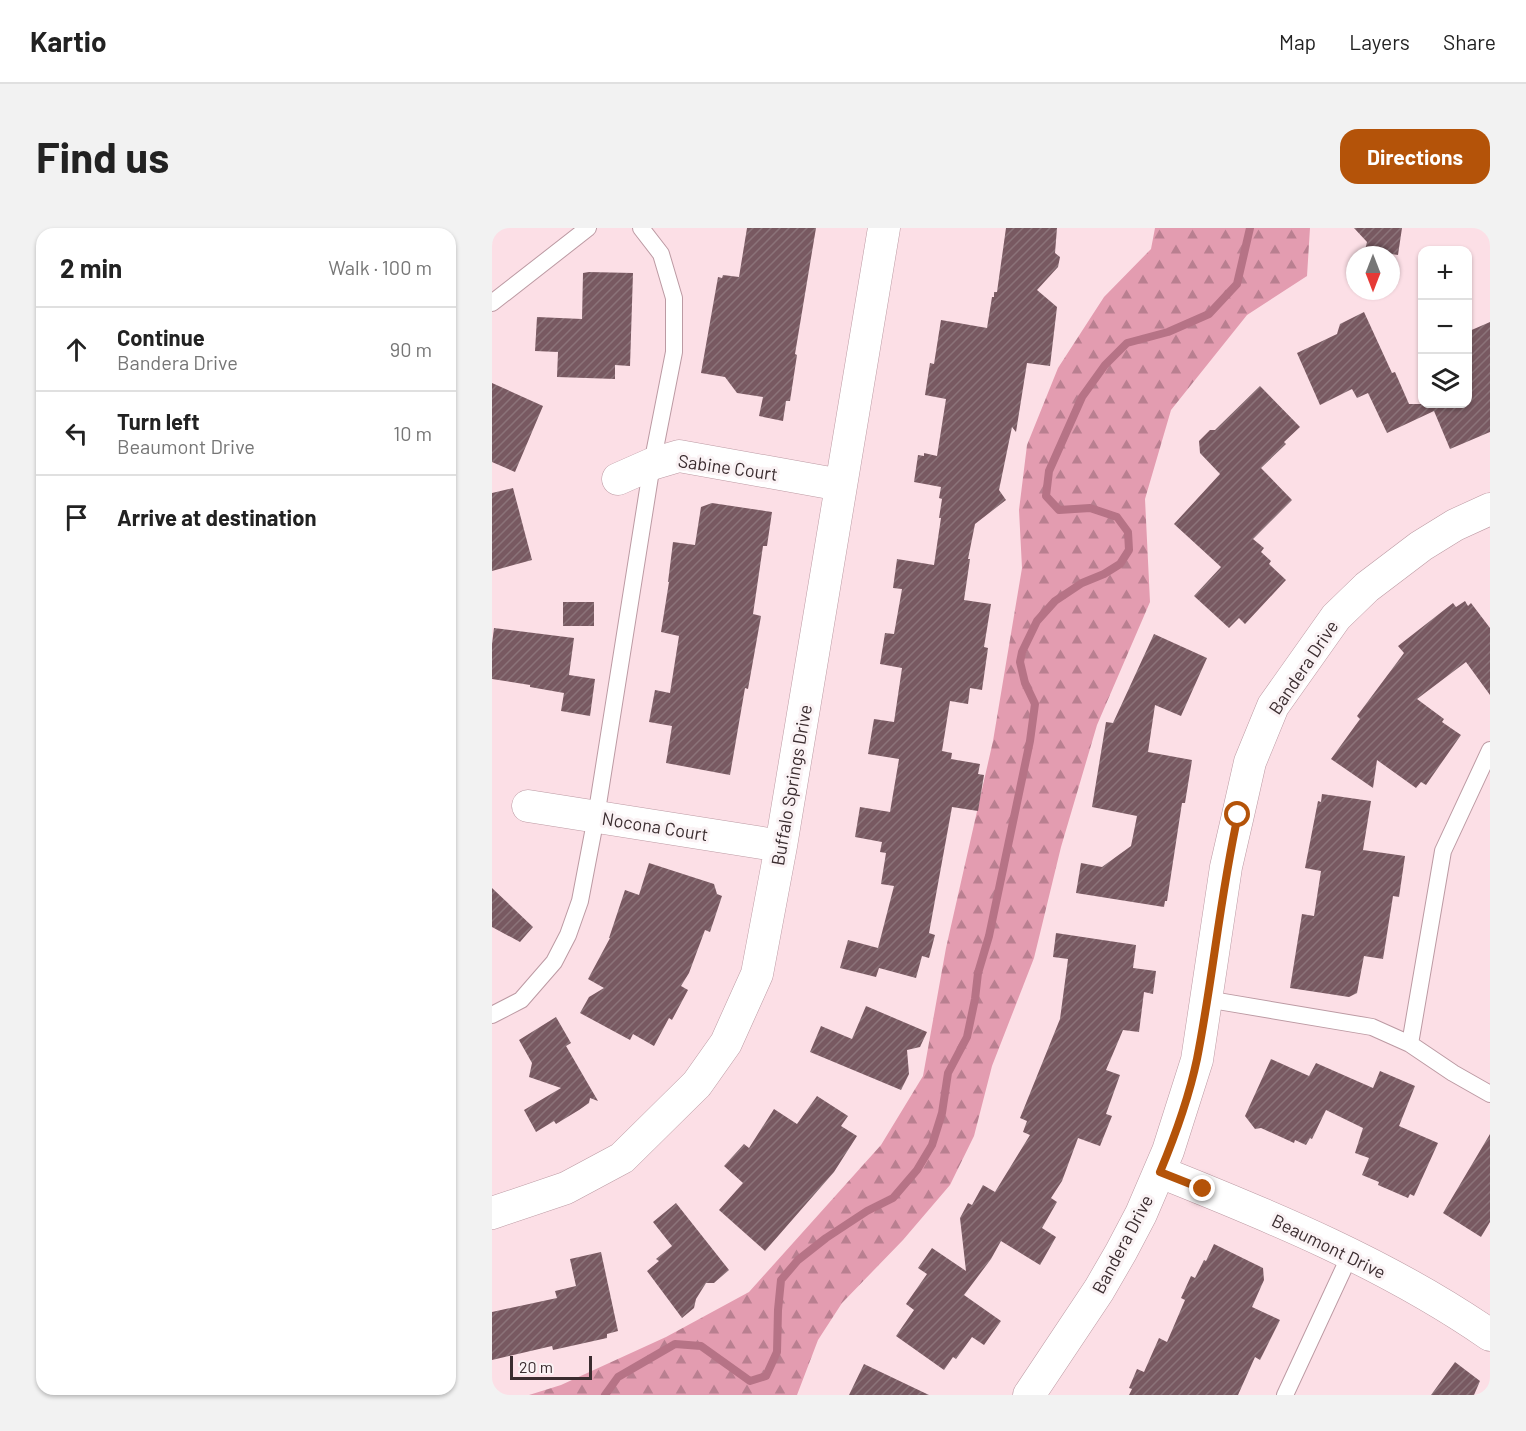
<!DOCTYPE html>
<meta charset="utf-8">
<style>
body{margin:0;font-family:Barlow,sans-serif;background:#f2f2f2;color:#222}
.controls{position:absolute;right:18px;top:18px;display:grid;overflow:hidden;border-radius:12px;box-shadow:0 2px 4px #0004}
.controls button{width:54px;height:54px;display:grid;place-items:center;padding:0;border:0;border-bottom:2px solid #e0e0e0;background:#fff;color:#222;font:30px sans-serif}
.compass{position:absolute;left:854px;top:18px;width:54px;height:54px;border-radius:50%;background:#fff;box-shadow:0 2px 4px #0004;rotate:180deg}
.scale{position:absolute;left:18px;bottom:15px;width:82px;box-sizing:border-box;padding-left:6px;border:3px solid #3a2c2f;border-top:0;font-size:16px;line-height:21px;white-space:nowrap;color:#3a2c2f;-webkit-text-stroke:4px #faf2f4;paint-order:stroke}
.stop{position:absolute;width:18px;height:18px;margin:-14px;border:4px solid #b45309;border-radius:50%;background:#fff}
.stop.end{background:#b45309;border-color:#fff;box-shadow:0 2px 6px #0008}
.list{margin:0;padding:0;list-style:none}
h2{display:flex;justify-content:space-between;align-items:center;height:78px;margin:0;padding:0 24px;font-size:26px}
h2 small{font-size:20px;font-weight:400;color:#767676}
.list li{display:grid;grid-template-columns:39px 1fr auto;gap:18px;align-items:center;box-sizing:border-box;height:84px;padding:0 24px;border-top:2px solid #e0e0e0}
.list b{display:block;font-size:22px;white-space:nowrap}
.list p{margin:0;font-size:20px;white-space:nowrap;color:#767676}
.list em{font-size:20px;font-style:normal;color:#767676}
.icon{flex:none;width:33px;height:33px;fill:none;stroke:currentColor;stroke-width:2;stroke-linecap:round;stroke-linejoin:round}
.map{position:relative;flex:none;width:998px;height:1167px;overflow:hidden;border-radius:18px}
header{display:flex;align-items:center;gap:36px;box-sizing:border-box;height:84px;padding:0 30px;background:#fff;border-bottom:2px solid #e0e0e0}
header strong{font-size:28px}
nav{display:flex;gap:33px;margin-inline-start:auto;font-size:21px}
.intro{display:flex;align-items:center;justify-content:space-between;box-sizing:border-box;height:144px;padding:0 36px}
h1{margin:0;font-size:42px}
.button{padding:15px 27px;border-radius:18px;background:#b45309;color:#fff;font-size:21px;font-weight:700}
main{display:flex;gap:36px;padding:0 36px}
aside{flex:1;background:#fff;border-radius:18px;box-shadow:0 2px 4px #0004}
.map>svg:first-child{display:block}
</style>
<header>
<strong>Kartio</strong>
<nav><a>Map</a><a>Layers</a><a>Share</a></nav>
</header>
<div class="intro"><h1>Find us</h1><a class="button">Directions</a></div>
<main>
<aside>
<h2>2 min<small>Walk · 100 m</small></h2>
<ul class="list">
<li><svg class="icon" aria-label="ahead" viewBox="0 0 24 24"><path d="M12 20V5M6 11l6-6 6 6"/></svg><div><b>Continue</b><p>Bandera Drive</p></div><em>90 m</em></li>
<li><svg class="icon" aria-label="left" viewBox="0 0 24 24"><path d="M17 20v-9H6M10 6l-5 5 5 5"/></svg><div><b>Turn left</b><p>Beaumont Drive</p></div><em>10 m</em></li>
<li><svg class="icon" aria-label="arrive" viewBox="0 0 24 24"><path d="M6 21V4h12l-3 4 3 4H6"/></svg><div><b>Arrive at destination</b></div></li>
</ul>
</aside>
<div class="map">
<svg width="998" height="1167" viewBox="0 0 998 1167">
<defs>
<pattern id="forest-firs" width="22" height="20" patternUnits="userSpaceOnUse" patternTransform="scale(1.5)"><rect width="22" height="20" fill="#e39cb0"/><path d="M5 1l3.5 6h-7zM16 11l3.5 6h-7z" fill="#b97f90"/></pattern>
<pattern id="building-hatch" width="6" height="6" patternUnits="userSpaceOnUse" patternTransform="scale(1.5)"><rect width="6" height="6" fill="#785961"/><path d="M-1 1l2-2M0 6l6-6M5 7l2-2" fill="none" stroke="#8b7379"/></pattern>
</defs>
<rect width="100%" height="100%" fill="#fcdfe6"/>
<path fill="url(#forest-firs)" d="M663,0H818L815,48L755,87L679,182L653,271L658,374L605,497L569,619L542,730L500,838L482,908L458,957L411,1012L350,1075L326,1112L305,1167H37L69,1157L174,1109L257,1064L389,917L431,848L454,720L501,513L530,340L527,282L535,217L566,140L612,69L659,21Z"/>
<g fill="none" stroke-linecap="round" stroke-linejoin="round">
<path stroke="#b67386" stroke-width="8" d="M113,1167L126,1149L183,1116L209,1118L258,1153L274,1148L285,1124L286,1082L289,1052L306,1032L334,1010L375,983L401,970L425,942L440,917L450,885L456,845L475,809L483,771L486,745L497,708L538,513L543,476L533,455L528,434L530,424L545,393L563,373L590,355L612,346L628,336L637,322L636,304L625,289L598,280L567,282L554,268L557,243L590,169L613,137L635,115L676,104L717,86L745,56L758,0"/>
</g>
<path fill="url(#building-hatch)" d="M255,0H324L303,126L305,127L298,173H294L291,193L267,188L271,169L245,165L233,149L209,145L226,49L230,50L231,47L247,49Z
M514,0H565L563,25L568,29L566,39L545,62L565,79L558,138L535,135L524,204L520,199L507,262L514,272L483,296L476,331H478L472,372L499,376L492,419L496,420L490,462L478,460L476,476L458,473L450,523L460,525L459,531L488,536L486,546L492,547L486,583L460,579L437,705L443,707L437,730L430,728L424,750L387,740L384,749L348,740L356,712L386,720L402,658L389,656L394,625L388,624L390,614L363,609L368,579L398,584L407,531L376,526L382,491L402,494L410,440L388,436L393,405L402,406L410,361L401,360L405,331L442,337L449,290H447L450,271L447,270L449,259L422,254L426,227L432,228V225L445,228L454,171L433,167L438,135L442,136L449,92L495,100L500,69H502V64H505Z
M862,0H910L906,27L873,22L875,14Z
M97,44L141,45L138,138L123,137V151L65,149L66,124L43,123L45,89L90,91L91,45Z
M872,84L900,145L903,144L917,176H975V104L998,94V204L958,221L942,183L895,205L876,165L865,170L860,161L828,177L805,125L845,106L848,96Z
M0,155L51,178L23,244L0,234Z
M768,158L808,199L792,214L794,216L769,240L800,272L761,311L772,320L769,324L779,333L777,336L794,352L753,396L747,390L737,400L702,368L729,339L682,296L728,246L708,225L707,213L718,202H723Z
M21,260L40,332L0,343V265Z
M220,275L280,284L275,318H271L261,386L269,388L256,461L253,460L238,547L174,535L180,498L157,494L163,462L178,465L187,408L169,404L177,354H176L181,314L203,317L209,279Z
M973,373L976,378L979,375L998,400V467L974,434L925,471L952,491L950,494L969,507L934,557L929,554L924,560L885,532L881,560L839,531L868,491L865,488L912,425L906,418L961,375L964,379Z
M71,374H102V398H71Z
M2,400L82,410L77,447L103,451L98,488L69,483L72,465L38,459V457L0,451V416Z
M662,406L715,430L689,488L663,477L656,524L700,532L693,575H690L675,673H673L672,679L584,665L589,635L610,639L639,618L645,588L600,579L614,494L621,495Z
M830,566L879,573L871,622L913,628L907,669L901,668L891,731L872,728L865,765L857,769L798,760L810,686L822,688L829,643L813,640L826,573L829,574Z
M157,635L222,656L225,666L230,668L218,704L213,702L197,745L189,758L196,762L180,792L177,790L162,818L141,806L138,812L88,785L97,769L112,760L96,751L118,710H117L133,662L147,667Z
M0,660L41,699L28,714L0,699Z
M564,705L644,717L641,740L664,743L661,766L652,764L647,804L631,802L614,842L628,847L614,886L620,888L608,918L586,910L570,953L559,970L565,974L550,1000L564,1009L548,1037L509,1013L499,1031L472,1067L509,1093L492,1117L480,1109L464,1131L461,1129L452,1142L404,1108L422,1082L414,1076L435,1046L426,1040L440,1020L474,1043L468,990L476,975L480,977L491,957L503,964L538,907L531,904L535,893L528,890L568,791L576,731L561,729Z
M374,778L435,804L428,819L415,822L417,846L409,862L318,824L329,798L360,811Z
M64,789L79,815L74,818L106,873L98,870L97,875L87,882L64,896L62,893L44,904L32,882L69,860L37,849L40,835L27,812Z
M779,831L817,848L824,835L881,860L888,843L923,858L907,898L946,915L922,968L918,966L916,970L886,957L887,954L870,947L877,930L863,925L871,900L834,882L820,911L818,910L814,917L803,912L802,915L769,900L763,901L753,888Z
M325,868L356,888L349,898L365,908L342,944L273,1023L227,982L251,955L232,938L252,916L257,920L282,881L305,896Z
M998,906V994L989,1009L951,985Z
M184,975L237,1042L222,1055H214L204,1071L202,1080L190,1090L155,1043L167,1033L164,1031L180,1018L161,994Z
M722,1016L771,1040L772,1052L760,1079L788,1092L768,1132L763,1129L746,1167H637L640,1161L637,1160L645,1141L652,1144L667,1110L675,1114L693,1072L689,1070L699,1048L703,1050L712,1032L714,1033Z
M109,1024L126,1103L115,1106V1110L61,1122L60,1118L0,1132V1084L65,1070L63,1063L84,1058L78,1031Z
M963,1134L988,1153L982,1167H939Z
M372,1136L437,1167H357Z"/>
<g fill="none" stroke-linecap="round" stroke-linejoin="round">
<g stroke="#bc9aa3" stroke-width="18">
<path id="service" d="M0,75L96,0
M714,771L880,799L918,816L961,845L998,866
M0,787L29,772L62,734L76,707L88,673L104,589L160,236L182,124V70L169,26L149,0
M918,816L951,623L998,522
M793,1167L858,1027"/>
</g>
<g stroke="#bc9aa3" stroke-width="33">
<path id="minor" d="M126,251L160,236L187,228L349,257
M36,578L289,618
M668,944C781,989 897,1037 998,1107
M0,985L74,960L130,930L205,856L234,815L265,746L289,618L392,0
M537,1167L607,1062L629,1024L649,986L676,923L705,832L734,639L746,587L758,534L781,478L844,389L875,359L929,318L963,297L998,281"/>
</g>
<use href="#service" stroke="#fff" stroke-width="16"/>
<use href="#minor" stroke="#fff" stroke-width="32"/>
</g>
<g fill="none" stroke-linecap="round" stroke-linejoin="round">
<path stroke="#b45309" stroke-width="8" d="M711,961L668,944C683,908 697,869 705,831C721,750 728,668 746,587"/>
</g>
<g text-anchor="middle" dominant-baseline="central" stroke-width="6" stroke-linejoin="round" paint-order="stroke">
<g font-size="18" fill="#3a2c2f" stroke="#faf2f4">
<text transform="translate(236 239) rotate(8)">Sabine Court</text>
<text transform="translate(811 439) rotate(-56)">Bandera Drive</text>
<text transform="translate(299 557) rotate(-80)">Buffalo Springs Drive</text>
<text transform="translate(163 598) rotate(9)">Nocona Court</text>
<text transform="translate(630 1016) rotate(-62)">Bandera Drive</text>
<text transform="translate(837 1018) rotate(26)">Beaumont Drive</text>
</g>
</g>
</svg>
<div class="controls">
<button>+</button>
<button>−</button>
<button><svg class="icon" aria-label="layers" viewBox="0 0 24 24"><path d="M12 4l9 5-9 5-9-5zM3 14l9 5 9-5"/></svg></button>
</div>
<svg class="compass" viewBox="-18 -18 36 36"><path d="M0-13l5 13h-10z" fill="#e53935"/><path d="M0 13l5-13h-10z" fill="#767676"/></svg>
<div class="scale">20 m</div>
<div class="stop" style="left:746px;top:587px"></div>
<div class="stop end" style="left:711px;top:961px"></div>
</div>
</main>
